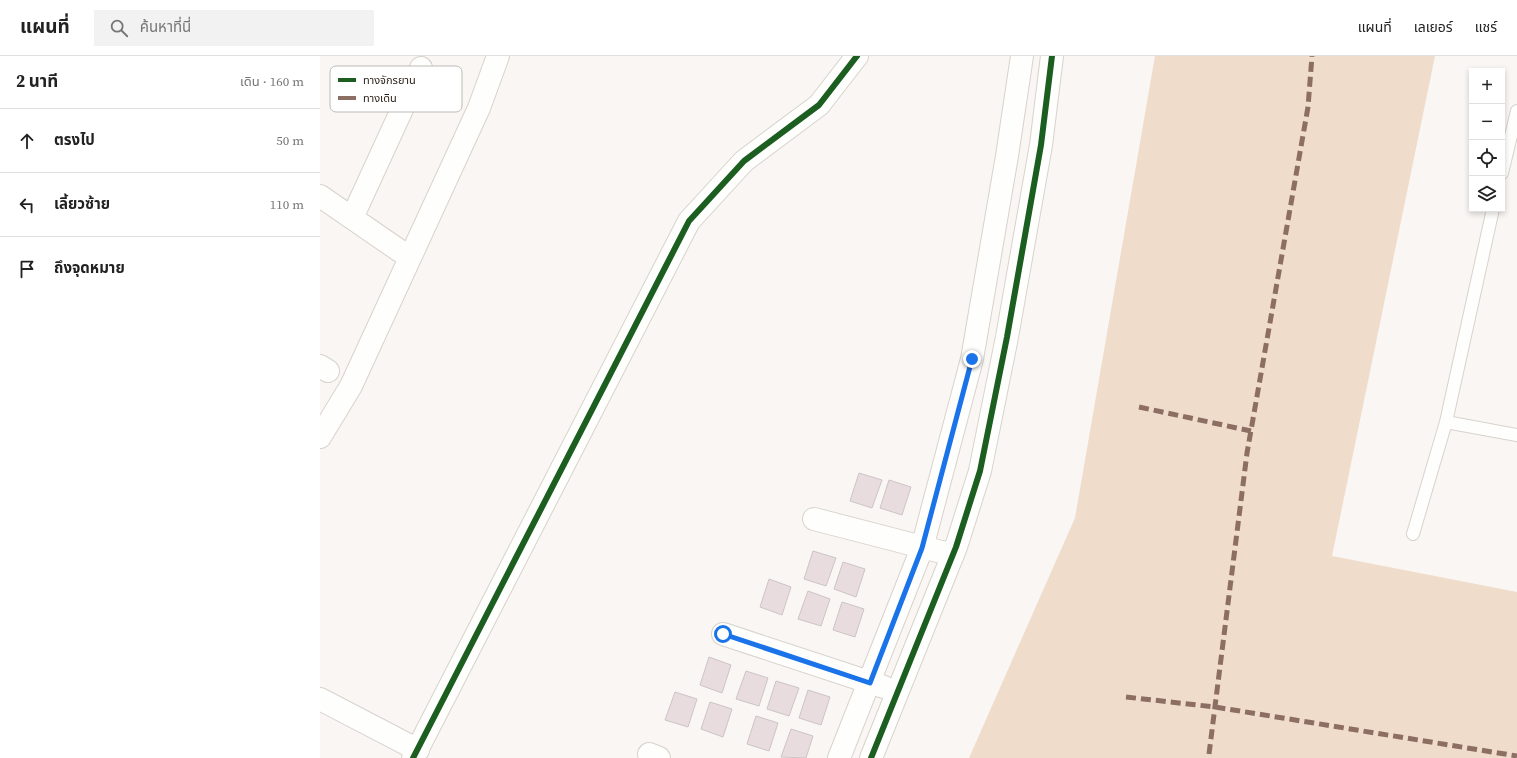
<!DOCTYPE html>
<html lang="th">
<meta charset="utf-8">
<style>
body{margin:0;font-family:"Source Serif 4","Noto Sans Thai",serif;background:#f2f2f2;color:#222}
.controls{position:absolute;right:12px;top:12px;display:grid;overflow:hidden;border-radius:0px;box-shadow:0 2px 6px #0003}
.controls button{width:36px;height:36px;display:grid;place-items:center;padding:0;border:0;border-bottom:1px solid #e0e0e0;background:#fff;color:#222;font:20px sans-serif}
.stop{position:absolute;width:12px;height:12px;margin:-9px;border:3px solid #1a73e8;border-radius:50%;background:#fff}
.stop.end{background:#1a73e8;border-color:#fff;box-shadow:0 1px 4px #0008}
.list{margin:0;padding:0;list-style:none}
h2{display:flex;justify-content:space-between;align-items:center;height:52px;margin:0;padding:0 16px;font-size:17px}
h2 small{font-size:13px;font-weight:400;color:#767676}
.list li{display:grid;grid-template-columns:26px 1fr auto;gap:12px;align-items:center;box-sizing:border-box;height:64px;padding:0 16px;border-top:1px solid #e0e0e0}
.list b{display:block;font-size:15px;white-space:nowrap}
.list em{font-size:13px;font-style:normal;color:#767676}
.icon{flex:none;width:22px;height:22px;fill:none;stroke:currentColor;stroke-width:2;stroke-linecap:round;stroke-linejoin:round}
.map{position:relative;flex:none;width:1197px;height:702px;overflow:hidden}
header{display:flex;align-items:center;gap:24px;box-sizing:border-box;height:56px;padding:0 20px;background:#fff;border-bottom:1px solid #e0e0e0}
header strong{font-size:19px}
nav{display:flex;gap:22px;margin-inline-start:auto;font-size:14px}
.search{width:280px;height:36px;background:#f2f2f2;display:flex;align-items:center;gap:10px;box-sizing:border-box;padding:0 14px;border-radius:0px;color:#767676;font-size:15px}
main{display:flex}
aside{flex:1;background:#fff}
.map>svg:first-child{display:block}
</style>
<header>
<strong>แผนที่</strong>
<div class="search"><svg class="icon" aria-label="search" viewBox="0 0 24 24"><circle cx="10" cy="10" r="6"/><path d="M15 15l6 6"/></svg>ค้นหาที่นี่</div>
<nav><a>แผนที่</a><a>เลเยอร์</a><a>แชร์</a></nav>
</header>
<main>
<aside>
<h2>2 นาที<small>เดิน · 160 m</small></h2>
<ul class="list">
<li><svg class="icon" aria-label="ahead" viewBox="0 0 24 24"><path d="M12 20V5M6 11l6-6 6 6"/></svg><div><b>ตรงไป</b></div><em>50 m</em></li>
<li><svg class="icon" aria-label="left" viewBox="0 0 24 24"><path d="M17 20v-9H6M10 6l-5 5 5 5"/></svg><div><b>เลี้ยวซ้าย</b></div><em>110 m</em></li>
<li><svg class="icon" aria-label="arrive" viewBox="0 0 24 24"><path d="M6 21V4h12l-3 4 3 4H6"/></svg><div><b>ถึงจุดหมาย</b></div></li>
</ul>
</aside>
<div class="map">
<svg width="1197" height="702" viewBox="0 0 1197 702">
<rect width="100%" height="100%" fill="#f9f6f3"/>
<path fill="#f0dccb" d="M835,0H1115L1012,500L1197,536V702H649L755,462Z"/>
<path fill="#e8dcdf" stroke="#ccc4c5" d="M539,417L562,424L552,452L530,445Z
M569,424L591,431L582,459L560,452Z
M493,495L516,502L506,530L484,523Z
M523,506L545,513L536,541L514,533Z
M449,523L471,531L462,559L440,551Z
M488,535L510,543L501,570L478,563Z
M522,546L544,553L535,581L513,574Z
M389,601L411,609L402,637L380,629Z
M426,615L448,622L439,650L416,643Z
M456,625L479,632L469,660L447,653Z
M488,634L510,641L501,669L479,662Z
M355,636L377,643L368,671L345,664Z
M390,646L412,653L403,681L381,673Z
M436,660L458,667L449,695L427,688Z
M471,673L493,680L486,702L461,701Z"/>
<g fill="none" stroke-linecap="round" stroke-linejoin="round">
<g stroke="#d9d2cc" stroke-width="14">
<path id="lane" d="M1182,117L1197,55
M1173,153L1126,366L1197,379
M1093,478L1126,366"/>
</g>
<g stroke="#d9d2cc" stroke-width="24">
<path id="street" d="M0,140L80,195
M32,162L101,12
M0,310L8,315
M0,381L31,330L159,52L178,0
M494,463L633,499
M403,578L564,631
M0,643L98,694
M329,698L339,702
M93,702L369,165L424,105L499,49L537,0
M519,702L602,492L652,303L687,100L702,0
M551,702L636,491L660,415L687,281L721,89L732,0"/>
</g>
<use href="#lane" stroke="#fefefd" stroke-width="12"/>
<use href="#street" stroke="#fefefd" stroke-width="22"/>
<path stroke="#8d6e63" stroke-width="5" stroke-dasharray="10 5" stroke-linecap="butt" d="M819,351L931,375
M806,641L895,651L1197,700
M889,698L927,397L988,51L992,0"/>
<g stroke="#fff" stroke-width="8">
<path id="cycleway" d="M93,702L369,165L424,105L499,49L537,0
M551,702L636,491L660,415L687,281L721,89L732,0"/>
</g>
<use href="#cycleway" stroke="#1b5e20" stroke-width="6"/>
</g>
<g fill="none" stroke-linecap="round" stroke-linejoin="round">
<path stroke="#1a73e8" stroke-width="5" d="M403,578L550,627L602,492L652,303"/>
</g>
<rect x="10" y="10" width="132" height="46" rx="6" fill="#fff" stroke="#bebbb8" stroke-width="1"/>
<rect x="18" y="22" width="18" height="4" fill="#1b5e20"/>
<rect x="18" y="40" width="18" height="4" fill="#8d6e63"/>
<g font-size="11" fill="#261c14">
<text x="43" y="28">ทางจักรยาน</text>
<text x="43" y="46">ทางเดิน</text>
</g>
</svg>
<div class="controls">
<button>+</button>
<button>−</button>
<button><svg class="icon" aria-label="locate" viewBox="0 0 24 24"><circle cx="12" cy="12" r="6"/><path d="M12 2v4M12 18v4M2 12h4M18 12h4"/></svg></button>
<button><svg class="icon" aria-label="layers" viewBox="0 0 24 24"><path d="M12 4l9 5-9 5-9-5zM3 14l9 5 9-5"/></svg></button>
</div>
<div class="stop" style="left:403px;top:578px"></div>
<div class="stop end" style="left:652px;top:303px"></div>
</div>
</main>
